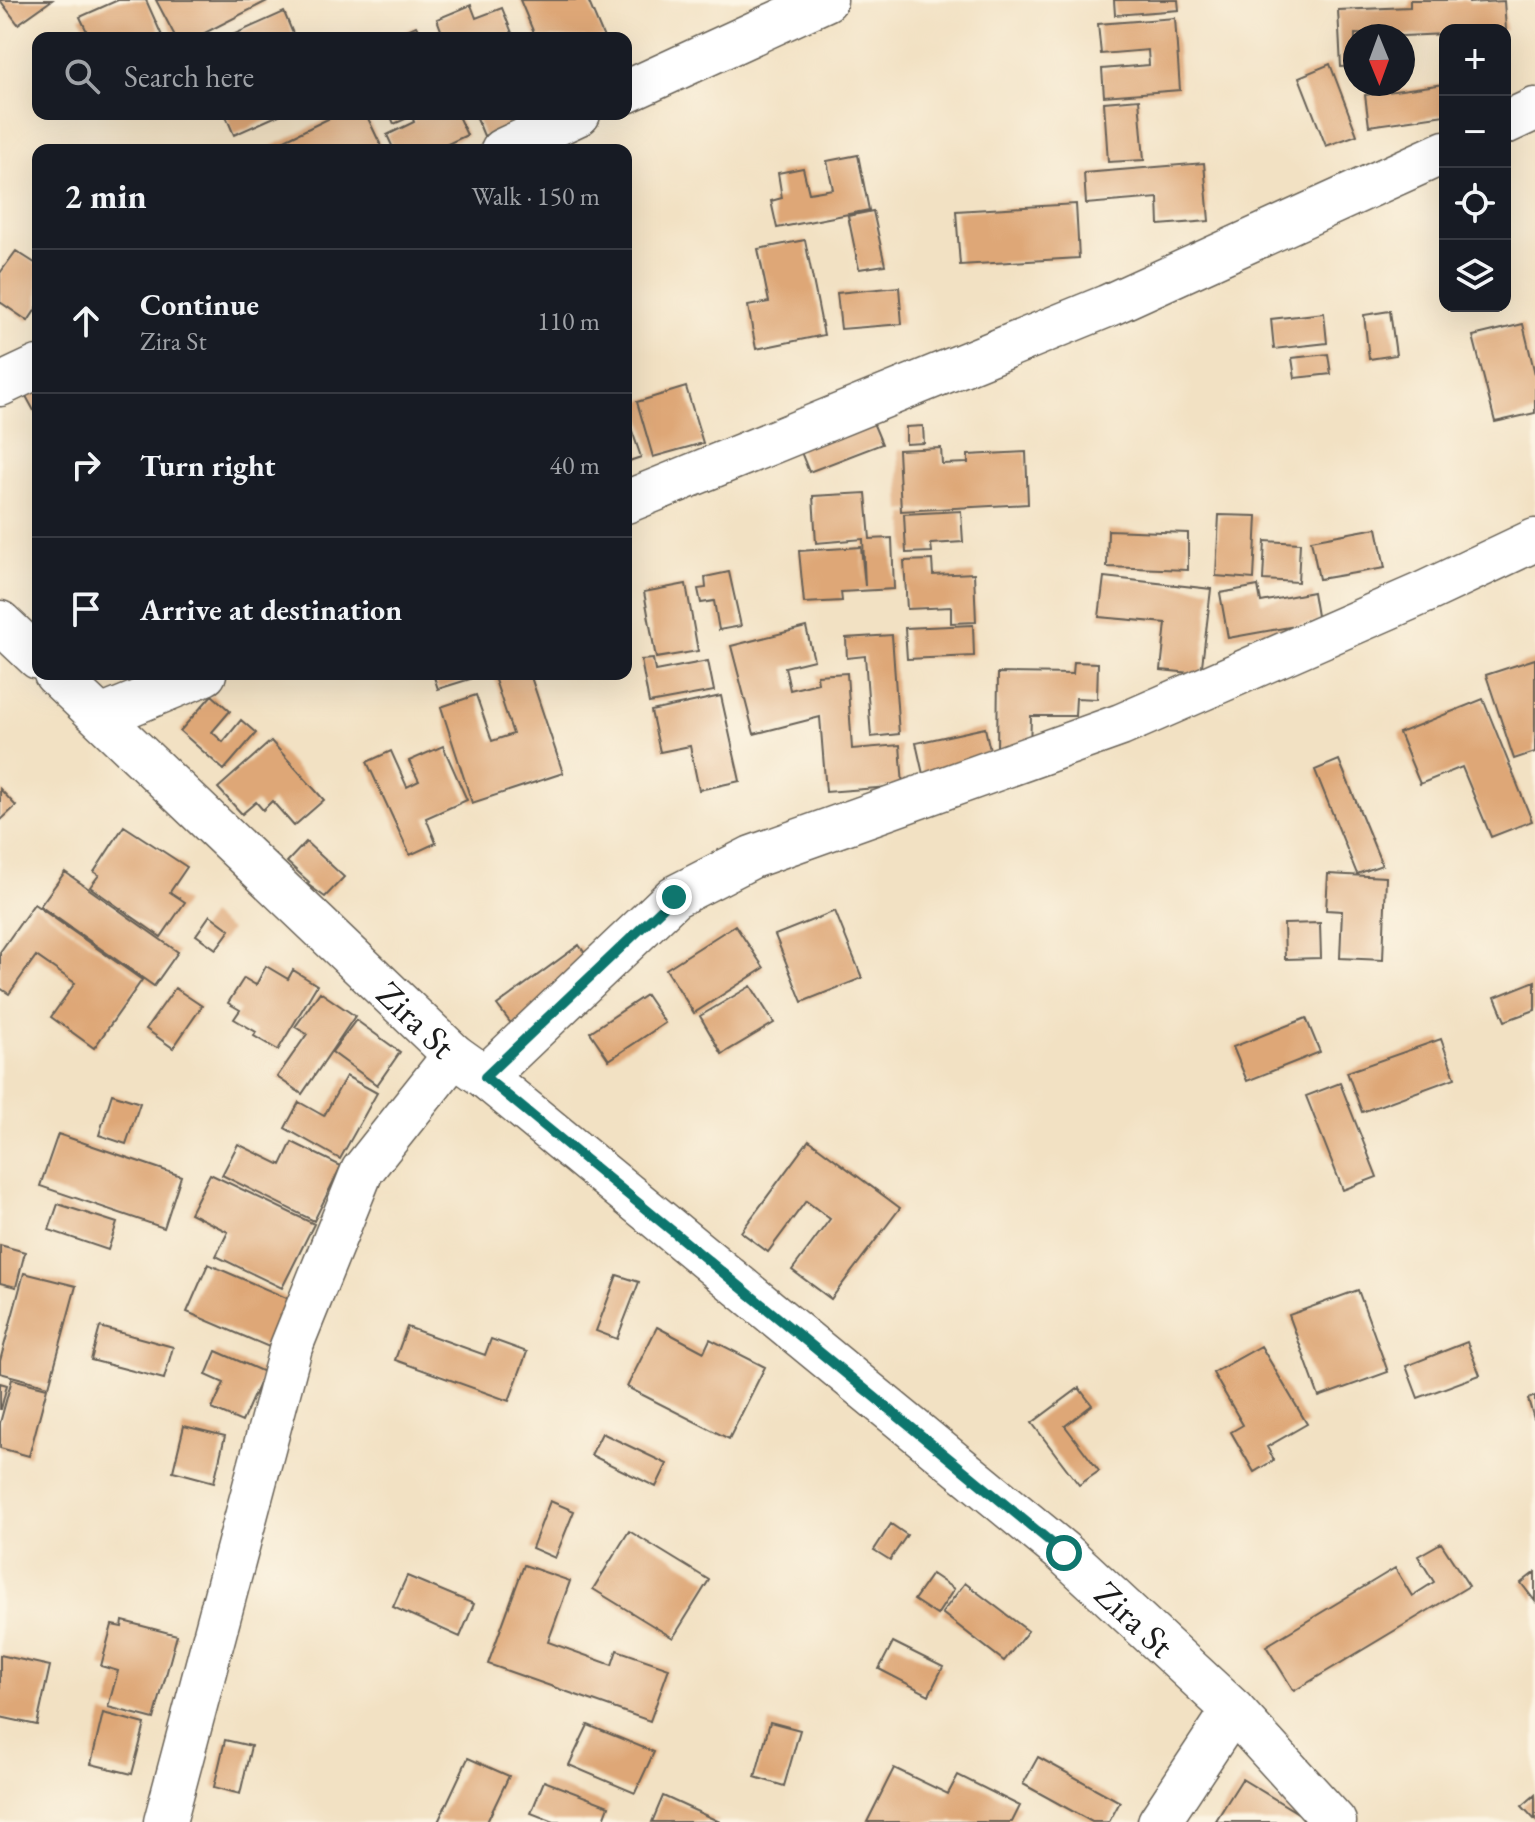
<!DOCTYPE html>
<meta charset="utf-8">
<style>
body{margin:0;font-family:"EB Garamond",serif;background:#20242c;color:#f1f3f6}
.controls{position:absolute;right:24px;top:24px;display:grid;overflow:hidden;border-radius:16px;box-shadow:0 8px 32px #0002}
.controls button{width:72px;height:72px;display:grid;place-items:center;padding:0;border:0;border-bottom:2px solid #363941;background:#171b24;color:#f1f3f6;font:40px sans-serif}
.compass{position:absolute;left:1343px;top:24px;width:72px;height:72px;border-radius:50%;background:#171b24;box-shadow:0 8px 32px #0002;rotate:179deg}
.stop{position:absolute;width:24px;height:24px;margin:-18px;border:6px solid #0f766e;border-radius:50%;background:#fff}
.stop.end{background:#0f766e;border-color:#fff;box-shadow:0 2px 8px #0008}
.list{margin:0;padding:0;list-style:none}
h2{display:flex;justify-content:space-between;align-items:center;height:104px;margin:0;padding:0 32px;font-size:34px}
h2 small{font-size:26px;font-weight:400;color:#9ea1a6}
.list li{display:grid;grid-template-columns:52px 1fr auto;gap:24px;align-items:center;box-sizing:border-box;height:144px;padding:0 32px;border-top:2px solid #363941}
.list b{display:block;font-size:30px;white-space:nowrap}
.list p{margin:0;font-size:26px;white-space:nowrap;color:#9ea1a6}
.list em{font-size:26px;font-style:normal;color:#9ea1a6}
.icon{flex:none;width:44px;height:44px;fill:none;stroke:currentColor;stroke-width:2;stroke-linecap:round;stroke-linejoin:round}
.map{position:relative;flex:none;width:1535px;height:1822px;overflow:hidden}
.search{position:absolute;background:#171b24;box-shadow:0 8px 32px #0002;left:32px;top:32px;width:600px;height:88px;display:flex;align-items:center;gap:20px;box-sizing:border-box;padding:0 28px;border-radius:16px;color:#9ea1a6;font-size:30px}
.panel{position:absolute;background:#171b24;box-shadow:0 8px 32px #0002;left:32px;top:144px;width:600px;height:536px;border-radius:16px}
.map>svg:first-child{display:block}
</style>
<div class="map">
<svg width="1535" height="1822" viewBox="0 0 1535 1822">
<rect width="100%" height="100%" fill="#fcf5e5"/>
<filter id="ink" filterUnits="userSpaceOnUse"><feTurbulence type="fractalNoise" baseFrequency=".0125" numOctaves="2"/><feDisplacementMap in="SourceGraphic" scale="16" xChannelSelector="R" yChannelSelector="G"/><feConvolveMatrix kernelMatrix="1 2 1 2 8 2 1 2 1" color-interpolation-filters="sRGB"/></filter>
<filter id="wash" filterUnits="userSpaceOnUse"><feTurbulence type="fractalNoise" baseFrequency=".006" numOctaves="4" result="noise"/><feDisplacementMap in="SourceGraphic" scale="32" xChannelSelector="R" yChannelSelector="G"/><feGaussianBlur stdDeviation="1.8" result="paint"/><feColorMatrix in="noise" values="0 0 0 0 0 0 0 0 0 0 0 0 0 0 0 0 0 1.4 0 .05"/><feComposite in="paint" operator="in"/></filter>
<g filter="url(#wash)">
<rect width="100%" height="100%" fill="#f2e1c3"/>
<g id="blocks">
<path fill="#dea777" d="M0,0H52L18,24Z
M118,0H146L163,38H90L80,17Z
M156,0H269L195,38H176Z
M520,0H588L604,38H536Z
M1114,0H1178L1179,10L1115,15Z
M1410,0H1469V3L1504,1L1506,30H1445V34L1403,36L1355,34V66L1341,67L1338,10L1410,7Z
M471,5L476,18L502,8L514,38H444L437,19Z
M284,12L294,36L289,38H226Z
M1175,18L1180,90L1104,96L1102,69L1149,65L1148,50L1101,54L1098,24Z
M416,26L422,38H390Z
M1330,64L1357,135L1326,146L1299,77Z
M1445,84V115L1369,126L1365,95Z
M1139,99L1144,160L1108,162L1104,102Z
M225,114H281L234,135Z
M328,114H366L383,150H264L330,118Z
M390,114H457L467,135L435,150H394L387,135L414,122L412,116L394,124Z
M475,114H540L484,136Z
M858,155L869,210L777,228L771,201L782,198L778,173L803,168L809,193L833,189L827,161Z
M1204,163L1209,221L1159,225L1158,198L1086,204L1084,173Z
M1076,204L1079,258L960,265L956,211Z
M873,211L885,265L859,269L848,216Z
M805,240L824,335L756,349L748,306L769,302L758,249Z
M16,251L38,265V306L28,321L0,302V273Z
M899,287L902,324L841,329L837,293Z
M1390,311L1396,355L1369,359L1364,315Z
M1324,313L1327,343L1274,349L1271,319Z
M1523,324L1535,374V413L1495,422L1473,336Z
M1328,354L1331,374L1295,378L1292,358Z
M38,378V418L21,387Z
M686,387L703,443L653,457L637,402Z
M626,413L641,457L626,462Z
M869,413L882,444L809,472L797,442Z
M923,426L924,443L906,444V427Z
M941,448L942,464L968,463V455L1026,452L1028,504L901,511L898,450Z
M866,493L870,539L892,538L894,589L841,592L842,601L804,603L799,551L861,547L865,586L863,539L816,543L813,496Z
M961,511L963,542L931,544L932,552L906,553L904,514Z
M1219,515L1257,516L1254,579L1216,576Z
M1377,528L1385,568L1319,579L1311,540Z
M1108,530L1188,533V570L1107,567Z
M1265,541L1300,543L1298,582L1263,580Z
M932,560L933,575L974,573L976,622L951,623V607L907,609L904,561Z
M729,572L741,626L719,630L714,601L701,603L698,589L706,588L705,577Z
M1104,577L1211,589L1201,674L1161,670L1166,623L1099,617Z
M686,584L698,651L656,658L644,592Z
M1258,586L1261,602L1313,592L1318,622L1228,638L1220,593Z
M973,625L974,656L907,659L905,628Z
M806,627L814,660L785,667L790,690L818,683L817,675L847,673L852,749L900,745L903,786L826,792L820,717L754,734L731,646Z
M892,635L899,734L871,737L865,656L847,658L846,638Z
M653,659L655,671L708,661L714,691L649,703L641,660Z
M1535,659V752L1514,759L1486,675Z
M1074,662L1098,663L1097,699L1076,698L1075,716H1031L1030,749H997L998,673L1073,674Z
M433,674H469L470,679L438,689Z
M493,674H530L563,773L472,803L441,707L476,695L492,741L513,734Z
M212,695L230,711L212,732L223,742L241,720L256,733L224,770L180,731Z
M721,696L740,781L699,790L690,746L660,752L651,711Z
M1483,699L1532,821L1491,837L1462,767L1420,784L1399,733Z
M985,728L994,768L925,783L916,743Z
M271,741L324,800L294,826L272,801L263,810L256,802L242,814L218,788Z
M443,746L467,800L426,818L436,843L410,855L367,762L391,751L407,787L419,781L409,761Z
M1339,760L1382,865L1357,874L1315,770Z
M0,789L16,806L0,821Z
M124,826L187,867L170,892L185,902L161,937L90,887L99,875L94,872Z
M306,842L344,877L325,897L307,884L309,882L287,862Z
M65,872L178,952L154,986L40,906Z
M1328,874L1386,877L1383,960L1340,958L1342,911L1326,910Z
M34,904L142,980L94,1048L51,1017L75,983L36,956L9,994L0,988V952Z
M835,911L862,978L802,1002L775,935Z
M210,915L230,930L216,949L196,935Z
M1320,923L1321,958L1285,959L1284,924Z
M735,925L764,968L694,1013L666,969Z
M579,945L594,966L513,1026L497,1005Z
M266,966L288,979L293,970L317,985L278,1050L254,1036L256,1032L234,1019L240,1010L228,1003L244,978L256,985Z
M1535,981V1010L1505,1021L1495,997Z
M751,986L774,1023L722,1054L700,1016Z
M175,988L202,1006L173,1048L146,1029Z
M320,992L355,1016L302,1094L277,1077L307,1034L295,1027Z
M646,995L665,1023L609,1060L590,1032Z
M1306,1018L1320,1052L1247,1081L1233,1047Z
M356,1020L400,1052L377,1085L332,1052Z
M1441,1039L1455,1078L1362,1112L1347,1072Z
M346,1076L377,1093L340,1159L285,1128L299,1102L324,1116Z
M1340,1083L1377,1177L1343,1190L1306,1096Z
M112,1094L140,1103L126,1144L99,1135Z
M58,1134L181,1176L164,1228L40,1186Z
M809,1140L900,1208L831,1299L792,1270L830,1219L806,1201L768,1252L741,1232Z
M292,1142L341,1166L314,1221L222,1175L238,1144L281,1165Z
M210,1174L314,1224L282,1288L216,1256L228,1232L190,1213Z
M58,1204L117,1223L108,1250L49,1230Z
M0,1245L25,1252L16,1287L0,1283Z
M208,1264L289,1299L269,1347L187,1312Z
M24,1273L76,1286L49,1386L0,1373V1361Z
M617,1275L639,1282L617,1339L596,1331Z
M1358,1290L1388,1372L1319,1397L1289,1315Z
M100,1327L173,1347L164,1379L91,1360Z
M407,1327L485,1355L491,1339L527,1352L509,1401L395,1360Z
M657,1327L704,1352L710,1339L765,1367L729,1439L627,1387Z
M1467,1342L1480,1375L1418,1398L1406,1366Z
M1261,1346L1307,1424L1267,1447L1274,1460L1254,1472L1231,1432L1243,1425L1213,1373Z
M216,1351L264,1372L242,1422L212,1409L224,1383L206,1375Z
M12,1379L47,1388L29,1456L0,1448V1423Z
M0,1383L7,1385L1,1409H0Z
M1079,1388L1092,1405L1065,1426L1099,1471L1079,1485L1032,1423Z
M1535,1396V1419H1534L1528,1399Z
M184,1426L225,1436L214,1482L173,1471Z
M602,1433L667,1464L656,1487L591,1455Z
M550,1501L574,1511L555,1558L532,1548Z
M891,1524L907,1535L890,1560L874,1550Z
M629,1531L709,1580L673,1638L593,1589Z
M1441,1543L1469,1586L1294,1691L1266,1646L1395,1568L1412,1596L1434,1582L1418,1556Z
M524,1565L570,1581L548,1642L612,1665L617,1650L669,1668L650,1721L488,1664Z
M1535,1572V1601L1521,1583Z
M932,1574L954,1589L937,1615L914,1600Z
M407,1576L474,1604L460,1637L393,1607Z
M965,1583L1028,1631L1004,1661L942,1613Z
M123,1621L177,1635L154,1719L108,1707L118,1671L101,1666L112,1625L122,1627Z
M893,1642L943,1667L929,1695L879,1669Z
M0,1655L50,1666L37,1725L0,1717Z
M103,1713L145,1724L132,1774L91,1764Z
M770,1722L800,1730L784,1786L755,1777Z
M588,1725L654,1752L635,1793L569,1765Z
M225,1740L251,1746L240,1794L214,1787Z
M1038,1757L1120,1802L1109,1822H1092L1023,1784Z
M468,1758L509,1776L487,1822H438Z
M894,1768L948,1794L958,1775L1020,1806L1012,1822H867Z
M1242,1779L1306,1818L1304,1822H1215Z
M544,1781L609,1806L603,1822H554L531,1813Z
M1535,1795V1820L1522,1806Z
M663,1796L720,1822H652Z"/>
</g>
</g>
<g filter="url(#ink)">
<use href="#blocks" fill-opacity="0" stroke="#676156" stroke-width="2"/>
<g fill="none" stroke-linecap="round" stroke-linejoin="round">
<g stroke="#676156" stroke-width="45">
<g id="street">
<path d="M626,92L826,0"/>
<path d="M1505,123L1535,109"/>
<path d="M502,150L579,114"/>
<path d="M0,385L38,367"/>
<path d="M626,502L1107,306L1445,152"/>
<path d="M0,622L38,658"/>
<path id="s1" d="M55,674L454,1055L485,1077L1064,1553L1233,1710L1335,1822"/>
<path d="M101,717L205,674"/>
<path d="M485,1077L674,897L752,857L1121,725L1423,593L1535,540"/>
<path d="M165,1822L291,1347L362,1171L454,1055"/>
<path d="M1159,1822L1233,1710"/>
</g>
</g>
<use href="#street" stroke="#fff" stroke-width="42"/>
</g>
</g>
<g fill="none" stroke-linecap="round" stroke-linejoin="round" filter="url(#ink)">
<path stroke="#0f766e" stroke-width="10" d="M674,897L485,1077L1064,1553"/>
</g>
<g text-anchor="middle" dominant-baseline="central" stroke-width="6" stroke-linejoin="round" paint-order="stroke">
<g font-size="36" fill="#1c1c1c" stroke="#fcf5e5">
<text stroke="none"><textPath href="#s1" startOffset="500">Zira St</textPath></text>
<text stroke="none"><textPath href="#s1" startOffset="1436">Zira St</textPath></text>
</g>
</g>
</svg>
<div class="controls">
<button>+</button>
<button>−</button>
<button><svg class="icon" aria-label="locate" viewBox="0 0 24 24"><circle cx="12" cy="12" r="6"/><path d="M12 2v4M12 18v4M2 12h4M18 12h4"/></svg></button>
<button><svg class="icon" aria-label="layers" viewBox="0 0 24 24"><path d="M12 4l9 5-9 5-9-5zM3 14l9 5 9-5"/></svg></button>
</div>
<svg class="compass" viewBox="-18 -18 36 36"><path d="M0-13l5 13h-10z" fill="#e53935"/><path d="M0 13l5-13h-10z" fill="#9ea1a6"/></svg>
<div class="stop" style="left:1064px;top:1553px"></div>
<div class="stop end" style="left:674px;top:897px"></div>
<div class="search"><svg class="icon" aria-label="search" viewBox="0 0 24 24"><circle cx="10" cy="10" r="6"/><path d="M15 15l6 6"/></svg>Search here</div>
<section class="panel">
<h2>2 min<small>Walk · 150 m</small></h2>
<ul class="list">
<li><svg class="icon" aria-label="ahead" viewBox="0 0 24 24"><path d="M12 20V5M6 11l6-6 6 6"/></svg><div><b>Continue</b><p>Zira St</p></div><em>110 m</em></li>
<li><svg class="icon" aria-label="right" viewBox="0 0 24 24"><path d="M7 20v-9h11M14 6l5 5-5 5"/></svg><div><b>Turn right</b></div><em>40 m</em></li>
<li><svg class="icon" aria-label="arrive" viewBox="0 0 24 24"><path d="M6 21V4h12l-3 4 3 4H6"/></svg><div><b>Arrive at destination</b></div></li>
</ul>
</section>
</div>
